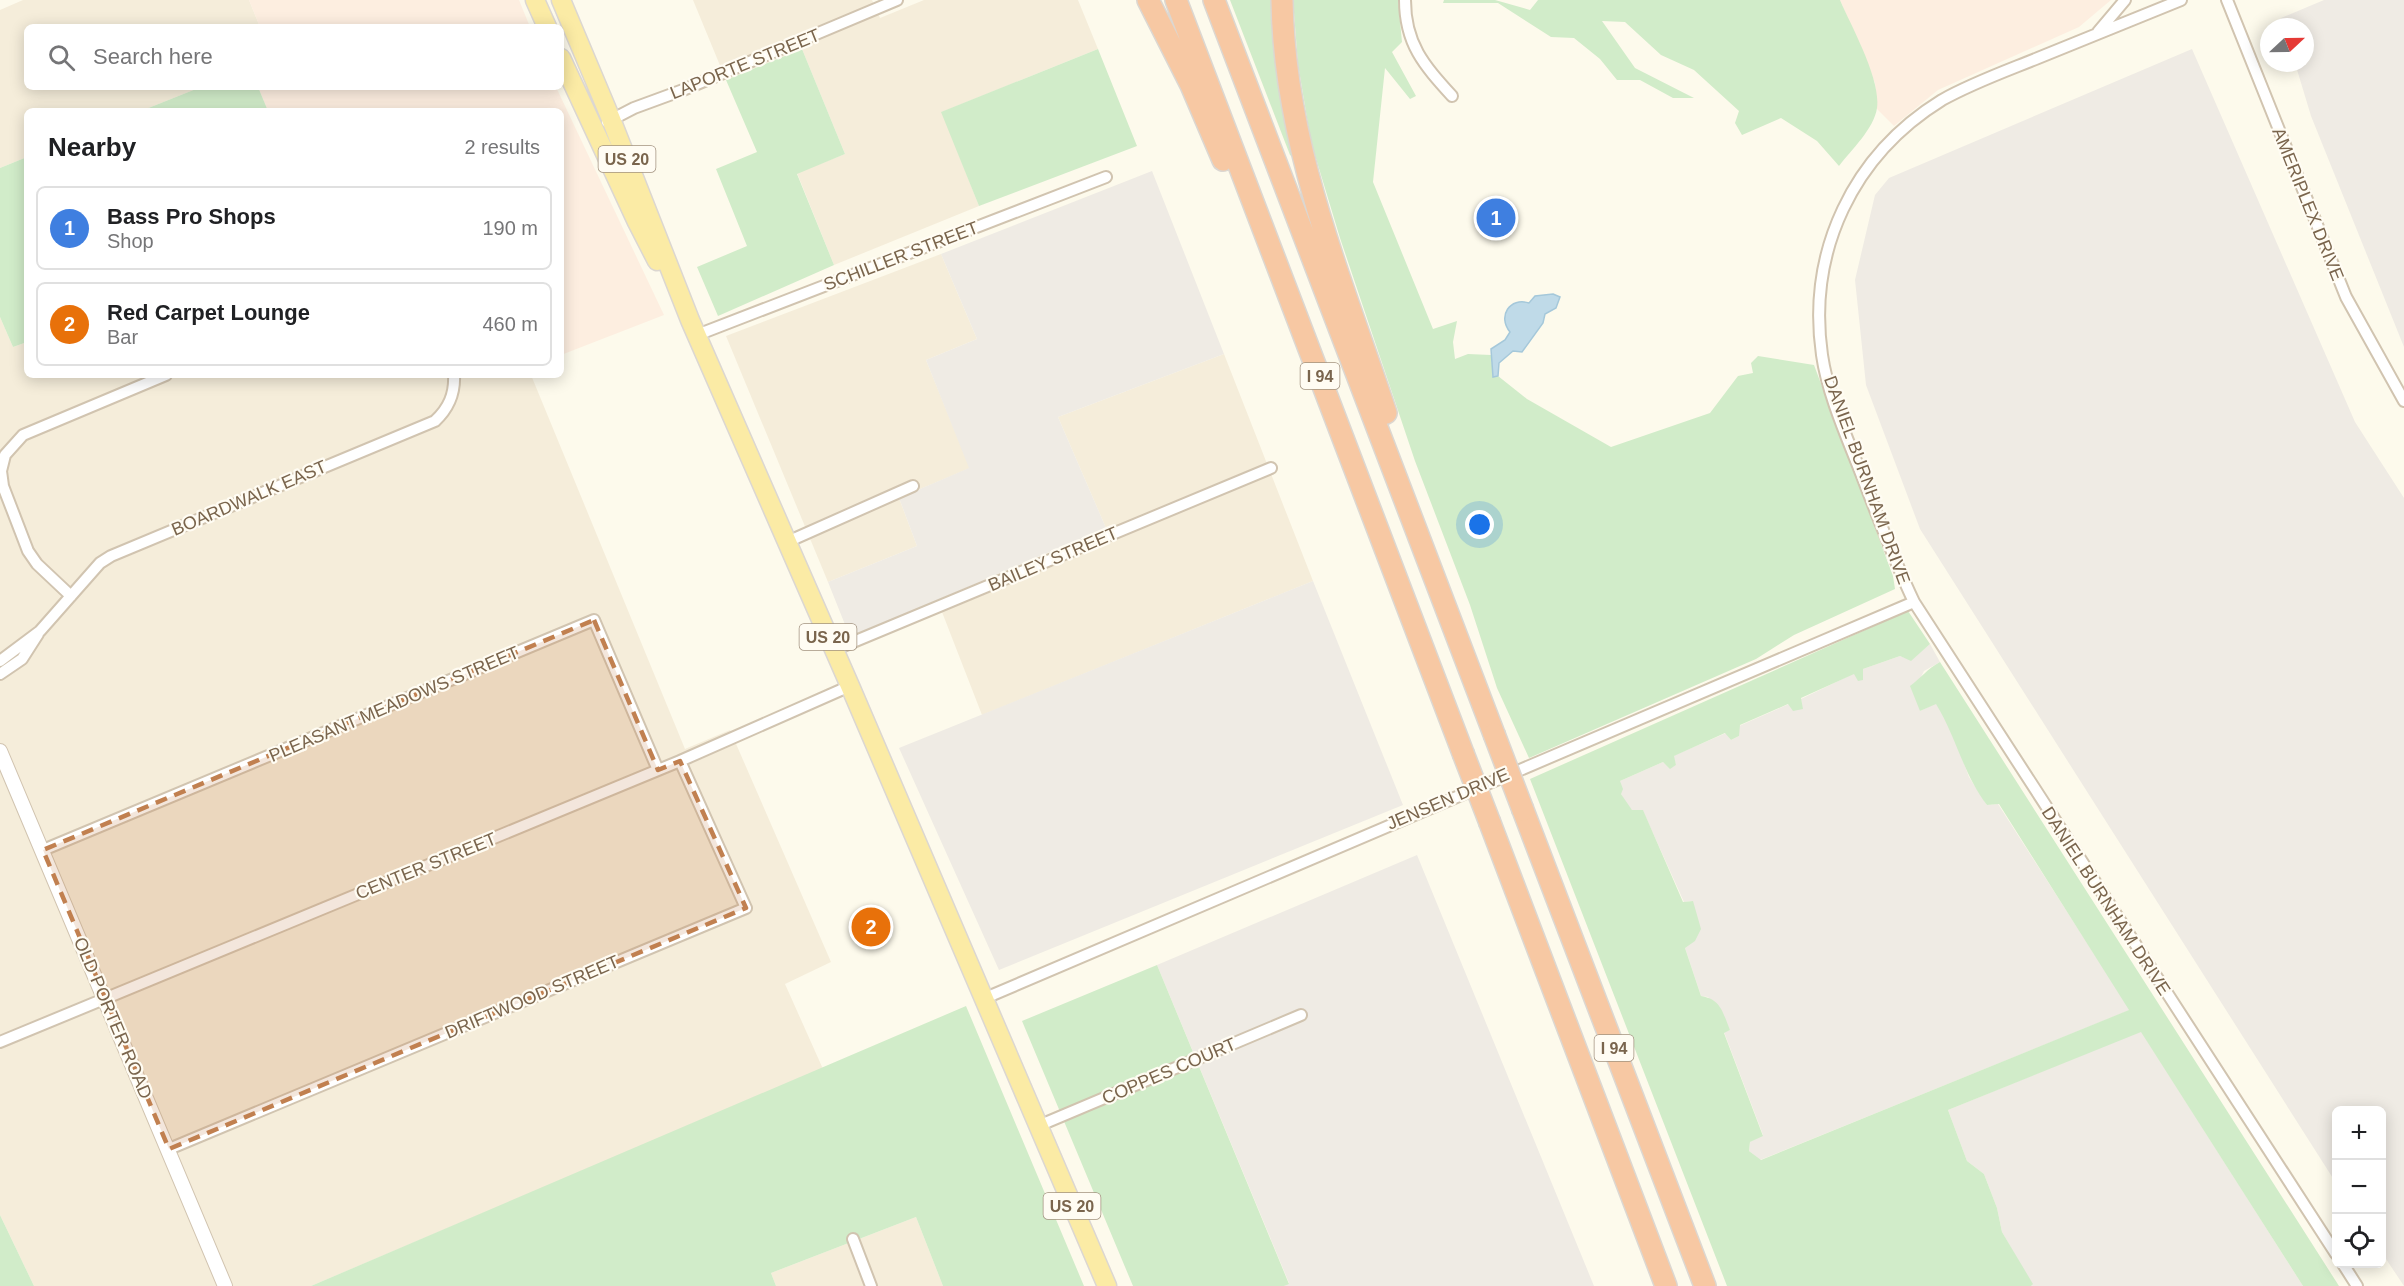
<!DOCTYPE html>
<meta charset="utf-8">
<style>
body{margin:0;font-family:Helvetica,sans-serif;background:#f2f2f2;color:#202124}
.controls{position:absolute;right:18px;bottom:18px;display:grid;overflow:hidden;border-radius:9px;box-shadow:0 3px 15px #0003}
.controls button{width:54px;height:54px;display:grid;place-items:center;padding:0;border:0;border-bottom:2px solid #e0e0e0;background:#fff;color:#202124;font:30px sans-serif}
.compass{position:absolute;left:2260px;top:18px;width:54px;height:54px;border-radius:50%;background:#fff;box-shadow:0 3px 15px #0003;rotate:68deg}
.you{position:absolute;left:1480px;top:525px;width:21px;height:21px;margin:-15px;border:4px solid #fff;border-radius:50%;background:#1a73e8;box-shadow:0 0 0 9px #1a73e833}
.badge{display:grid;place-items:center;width:39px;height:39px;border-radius:50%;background:#7a5238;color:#fff;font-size:20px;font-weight:700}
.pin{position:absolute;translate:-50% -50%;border:3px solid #fff;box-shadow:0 2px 6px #0006}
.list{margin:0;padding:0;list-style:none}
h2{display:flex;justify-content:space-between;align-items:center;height:78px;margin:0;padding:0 24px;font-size:26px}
h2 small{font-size:20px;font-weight:400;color:#757577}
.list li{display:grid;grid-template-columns:39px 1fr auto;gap:18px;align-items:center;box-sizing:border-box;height:84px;margin:0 12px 12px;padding:0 12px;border:2px solid #e0e0e0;border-radius:9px}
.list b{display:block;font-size:22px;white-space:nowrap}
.list p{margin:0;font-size:20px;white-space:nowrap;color:#757577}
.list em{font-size:20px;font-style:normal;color:#757577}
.icon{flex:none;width:33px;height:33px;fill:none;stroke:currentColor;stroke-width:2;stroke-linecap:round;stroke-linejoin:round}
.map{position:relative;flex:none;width:2404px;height:1286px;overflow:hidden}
.search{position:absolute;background:#fff;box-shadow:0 3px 15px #0003;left:24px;top:24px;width:540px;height:66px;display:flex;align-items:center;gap:15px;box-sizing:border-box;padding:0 21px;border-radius:9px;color:#757577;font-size:22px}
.panel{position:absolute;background:#fff;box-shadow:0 3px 15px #0003;left:24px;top:108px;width:540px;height:270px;border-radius:9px}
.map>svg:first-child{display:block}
</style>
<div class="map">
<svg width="2404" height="1286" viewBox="0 0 2404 1286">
<rect width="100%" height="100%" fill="#fdfaec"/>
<path fill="#f5edda" d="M23,0H249L260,27H27V87H201L141,111H27V157L0,168V10Z
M693,0H872L880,18L924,0H1078L1098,49L942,112L979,206L834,265L797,173L845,154L802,49L726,80Z
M941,254L977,339L926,360L970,468L899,498L917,546L828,582L726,336Z
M0,317L13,347L27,342V375H531L685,749L730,730L831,962L785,984L823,1069L311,1286H34L0,1215Z
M1224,354L1313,581L982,715L942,612L1112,542L1058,417Z
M916,1217L943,1286H776L771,1273Z"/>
<path fill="#fdeee0" d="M249,0H519L530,27H260Z
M1840,0H2111L2079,27L1938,90L1894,126L1877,109L1875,83Z
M258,87H556L664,315L561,355V111H268Z"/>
<path fill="#efebe4" d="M2324,0H2404V347L2311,116L2295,63H2305V27H2284L2281,18Z
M2192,49L2355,422L2404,498V1286L2382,1253V1110H2336V1183L1920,529L1866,385L1855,280L1875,195L1889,178Z
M1152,171L1224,354L1058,417L1106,528L850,637L828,582L917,546L899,498L969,468L926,360L977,339L941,254Z
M1313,581L1403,805L999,970L899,748Z
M1930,644L1940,662L1924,671L1920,679V711L1936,703L1950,726L1969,777L1987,805L1998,804L2130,1010L1760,1160L1749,1151L1750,1142L1763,1135L1724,1032L1730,1030L1708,997L1701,996L1685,948L1692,901L1684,902L1643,811L1632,810L1626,804L1621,794L1620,781L1663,762L1670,768L1676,765L1673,756L1726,733L1731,740L1739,736V726L1789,704L1802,709L1801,699L1863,669L1900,656L1911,660Z
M1417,855L1594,1286H1284L1289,1283L1157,965Z
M2141,1031L2303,1286H2031L2032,1284L2002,1232L1997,1208L1984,1174L1967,1161L1948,1110Z"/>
<path fill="#d1ecc9" d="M1230,0H1275L1294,158L1290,155Z
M1293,0H1398L1402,42L1392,52L1416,96L1410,99L1385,68L1373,182L1433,329L1457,321L1453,342L1455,359L1468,354L1491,355L1493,376H1498L1527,399L1611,447L1710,413L1738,376L1753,373L1751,363L1758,356L1814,365L1893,576L1895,589L1794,635L1756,659L1529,758L1497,688L1470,605L1415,461L1340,238L1311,142L1298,64Z
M1444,0H1495L1530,10L1538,0H1840C1852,28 1881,79 1877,108C1874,129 1851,150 1839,166L1817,141L1781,118L1742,135L1735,123L1739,111L1694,70L1661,55L1625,22L1602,21L1635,68L1694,98H1673L1640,80H1617L1600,59L1574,38L1551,37L1498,3H1443Z
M802,49L845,154L797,174L834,265L718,316L697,267L747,246L716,169L757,152L726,80Z
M1098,49L1137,146L979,206L941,112Z
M201,87H258L268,111H141Z
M27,157V342L13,347L0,317V168Z
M1908,611L1930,644L1911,661L1900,656L1863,669V680L1858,681L1854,674L1801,698L1803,709L1793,711L1788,704L1740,725L1739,736L1731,740L1725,733L1674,756L1676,765L1670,769L1663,762L1620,781L1623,789L1621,794L1632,810H1643L1683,902L1693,901L1701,929L1695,941L1685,948L1701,996C1721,999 1723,1013 1730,1030L1724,1033L1763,1136L1750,1142L1749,1151L1761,1160L2129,1010L1999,804L1987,805C1963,774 1956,736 1936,704L1920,711L1910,686C1921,678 1927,669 1940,662L2339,1286H2303L2141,1032L1948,1110L1967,1161L1984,1174L1997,1208L2002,1232L2033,1284L2031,1286H1727L1530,779Z
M1157,965L1289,1284L1284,1286H1133L1022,1021Z
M966,1006L1084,1286H943L916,1217L771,1273L776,1286H311Z
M0,1215L34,1286H0Z"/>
<path fill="#bfdae8" stroke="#a5c8da" stroke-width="1.5" d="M1553,294L1560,297L1556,308L1545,314L1543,323L1522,352L1513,351L1499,363L1498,376L1493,377L1491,349L1505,340L1510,332C1497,316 1510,297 1529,303L1535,296Z"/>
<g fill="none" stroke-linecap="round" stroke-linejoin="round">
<g stroke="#d1c4b0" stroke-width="14">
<path id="minor" d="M1405,0C1405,44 1424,65 1452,96
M2181,0C2133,19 2086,39 2038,58C2006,71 1972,83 1942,100C1853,155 1807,251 1822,355C1828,396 1847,437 1862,476C1878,518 1894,560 1914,602L2336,1254
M2227,0L2346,297L2404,401
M2098,32L2125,0
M607,122L634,108L683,90L897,0
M697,335L1106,177
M787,542L913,486
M71,596L37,564L28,551L3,486L1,471L5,455L23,435L166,375
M834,650L1271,468
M0,661L40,631L100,563L111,556L435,421C449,408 455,394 454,375
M0,674L22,659L38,634
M43,850L594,620L658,770
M983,999L1914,602
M0,1042L680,761L850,686
M1038,1126L1301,1015
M169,1149L746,908L680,761
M853,1239L871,1286
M2343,1264L2357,1286"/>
</g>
<g stroke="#d1c4b0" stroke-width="16">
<path id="tertiary" d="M0,751L225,1286"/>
</g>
<g stroke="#dcd7d1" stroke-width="21">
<path id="primary" d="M535,0L547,27
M561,0L611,119L690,320L850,686L1107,1286
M561,58L637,222L657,261"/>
</g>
<g stroke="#dcd7d1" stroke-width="24">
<path id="motorway" d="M1148,0L1191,85L1223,160
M1176,0L1463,753
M1214,0L1494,734
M1282,0C1284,144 1341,278 1386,413
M1523,810L1705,1286
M1490,823L1666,1286"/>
</g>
<use href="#minor" stroke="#fff" stroke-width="10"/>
<use href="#tertiary" stroke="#fff" stroke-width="14"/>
<use href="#primary" stroke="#fbeba5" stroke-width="18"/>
<use href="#motorway" stroke="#f7c8a3" stroke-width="21"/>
<g stroke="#dcd7d1" stroke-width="24" stroke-linecap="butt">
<path id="motorway-bridge" d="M1494,734L1523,810
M1463,753L1490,823"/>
</g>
<use href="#motorway-bridge" stroke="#f7c8a3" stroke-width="21"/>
</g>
<path fill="#c18050" fill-opacity="0.2" stroke="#c18050" stroke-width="4.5" stroke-dasharray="12 8" stroke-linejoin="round" d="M594,620L658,770L680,761L746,908L169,1149L43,850Z"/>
<g text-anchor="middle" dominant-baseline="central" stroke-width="4.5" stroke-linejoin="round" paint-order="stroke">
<g fill="#fffcf3" stroke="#a2927f" stroke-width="1.5">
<rect x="598.5" y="146" width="57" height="26" rx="4.5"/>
<rect x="1300.5" y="363" width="39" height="26" rx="4.5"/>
<rect x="799.5" y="624" width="57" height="26" rx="4.5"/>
<rect x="1594.5" y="1035" width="39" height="26" rx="4.5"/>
<rect x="1043.5" y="1193" width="57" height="26" rx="4.5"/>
</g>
<g font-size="16" font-weight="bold" fill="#7a654d">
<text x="627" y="159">US 20</text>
<text x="1320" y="376">I 94</text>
<text x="828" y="637">US 20</text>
<text x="1614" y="1048">I 94</text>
<text x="1072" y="1206">US 20</text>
</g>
<g font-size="18" fill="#7a654d" stroke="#fffcf3">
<text transform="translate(745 64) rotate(-22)">LAPORTE STREET</text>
<text transform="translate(2308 204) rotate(68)">AMERIPLEX DRIVE</text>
<text transform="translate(901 256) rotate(-21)">SCHILLER STREET</text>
<text transform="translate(1867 480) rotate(70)">DANIEL BURNHAM DRIVE</text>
<text transform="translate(249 498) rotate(-23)">BOARDWALK EAST</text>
<text transform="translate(1053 559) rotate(-23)">BAILEY STREET</text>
<text transform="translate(394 704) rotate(-23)">PLEASANT MEADOWS STREET</text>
<text transform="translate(1448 799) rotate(-23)">JENSEN DRIVE</text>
<text transform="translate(426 866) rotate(-22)">CENTER STREET</text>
<text transform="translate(2106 901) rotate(57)">DANIEL BURNHAM DRIVE</text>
<text transform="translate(532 997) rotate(-23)">DRIFTWOOD STREET</text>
<text transform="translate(113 1018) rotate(67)">OLD PORTER ROAD</text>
<text transform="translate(1169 1071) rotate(-23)">COPPES COURT</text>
</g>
</g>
</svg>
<div class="controls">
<button>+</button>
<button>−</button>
<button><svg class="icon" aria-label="locate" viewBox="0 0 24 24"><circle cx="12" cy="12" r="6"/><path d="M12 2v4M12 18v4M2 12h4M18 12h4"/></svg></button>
</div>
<svg class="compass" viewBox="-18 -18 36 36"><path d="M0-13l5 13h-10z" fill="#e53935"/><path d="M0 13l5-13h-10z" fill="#757577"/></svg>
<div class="you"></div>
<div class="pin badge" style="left:1496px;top:218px;background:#3f7fe0">1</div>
<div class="pin badge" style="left:871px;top:927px;background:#e8710a">2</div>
<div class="search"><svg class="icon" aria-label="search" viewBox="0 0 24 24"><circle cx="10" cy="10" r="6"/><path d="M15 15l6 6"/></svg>Search here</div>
<section class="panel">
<h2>Nearby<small>2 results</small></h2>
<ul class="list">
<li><span class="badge" style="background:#3f7fe0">1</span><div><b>Bass Pro Shops</b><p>Shop</p></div><em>190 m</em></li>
<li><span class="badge" style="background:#e8710a">2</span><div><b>Red Carpet Lounge</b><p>Bar</p></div><em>460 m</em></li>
</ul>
</section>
</div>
